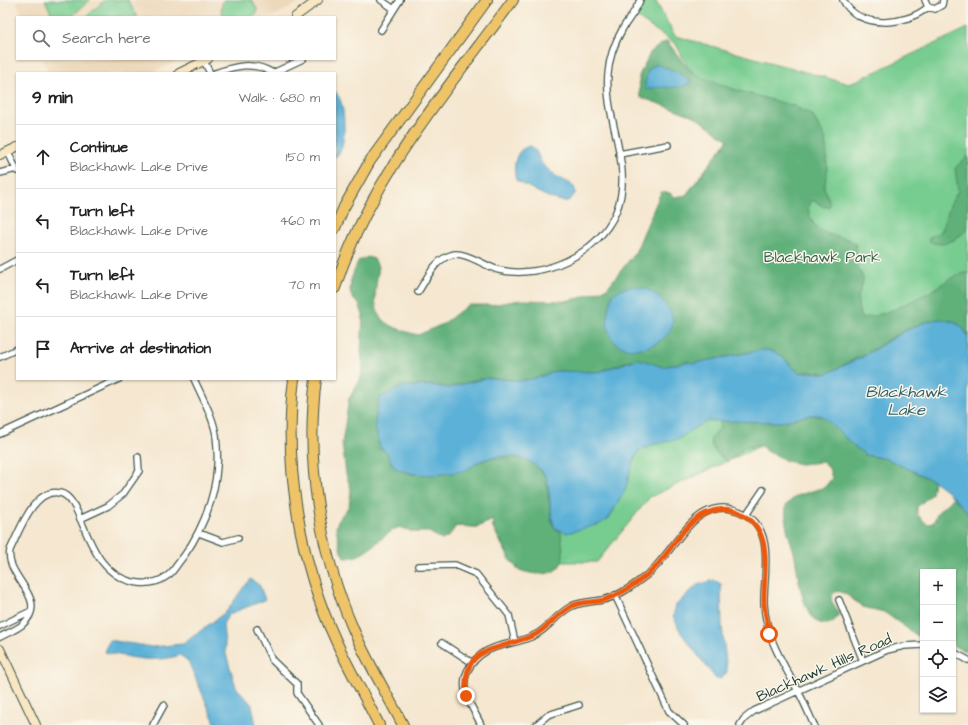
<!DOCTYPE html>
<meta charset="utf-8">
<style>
body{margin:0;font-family:"Architects Daughter",sans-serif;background:#f6f6f6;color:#202124}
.controls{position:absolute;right:12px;bottom:12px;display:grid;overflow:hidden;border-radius:0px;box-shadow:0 1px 3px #0004}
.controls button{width:36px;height:36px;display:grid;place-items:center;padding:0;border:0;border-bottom:1px solid #e0e0e0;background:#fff;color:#202124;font:20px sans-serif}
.stop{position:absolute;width:12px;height:12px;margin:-9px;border:3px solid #ea580c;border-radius:50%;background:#fff}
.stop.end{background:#ea580c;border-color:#fff;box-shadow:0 1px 4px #0008}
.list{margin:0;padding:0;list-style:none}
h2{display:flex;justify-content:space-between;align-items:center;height:52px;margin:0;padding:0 16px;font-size:17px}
h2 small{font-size:13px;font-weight:400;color:#757577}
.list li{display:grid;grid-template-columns:26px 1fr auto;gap:12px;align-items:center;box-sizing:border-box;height:64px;padding:0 16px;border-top:1px solid #e0e0e0}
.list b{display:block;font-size:15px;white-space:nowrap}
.list p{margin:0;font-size:13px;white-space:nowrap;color:#757577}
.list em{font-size:13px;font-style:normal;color:#757577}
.icon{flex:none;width:22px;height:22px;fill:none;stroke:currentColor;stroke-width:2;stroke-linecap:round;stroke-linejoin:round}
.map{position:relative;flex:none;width:968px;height:725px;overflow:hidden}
.search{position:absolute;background:#fff;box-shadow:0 1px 3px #0004;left:16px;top:16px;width:320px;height:44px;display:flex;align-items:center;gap:10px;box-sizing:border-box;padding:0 14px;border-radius:0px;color:#757577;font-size:15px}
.panel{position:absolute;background:#fff;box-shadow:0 1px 3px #0004;left:16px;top:72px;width:320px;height:308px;border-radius:0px}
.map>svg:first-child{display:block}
</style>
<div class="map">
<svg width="968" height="725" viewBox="0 0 968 725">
<rect width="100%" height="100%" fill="#fbf7ec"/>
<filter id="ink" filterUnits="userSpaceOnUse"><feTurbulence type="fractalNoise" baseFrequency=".025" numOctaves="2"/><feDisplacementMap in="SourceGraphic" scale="8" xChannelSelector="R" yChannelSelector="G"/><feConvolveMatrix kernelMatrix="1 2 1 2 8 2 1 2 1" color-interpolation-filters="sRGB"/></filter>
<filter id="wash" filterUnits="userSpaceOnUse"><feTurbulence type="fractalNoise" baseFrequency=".012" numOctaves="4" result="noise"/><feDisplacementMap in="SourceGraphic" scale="16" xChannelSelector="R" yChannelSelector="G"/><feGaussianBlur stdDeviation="0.9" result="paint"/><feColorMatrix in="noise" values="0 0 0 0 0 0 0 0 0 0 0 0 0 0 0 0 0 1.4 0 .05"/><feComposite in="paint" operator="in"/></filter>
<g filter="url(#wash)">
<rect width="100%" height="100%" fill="#f5e7d0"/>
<path fill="#ecd8ba" d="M16,0H301L296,4L272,17H23Z
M42,59H181L151,73H49Z"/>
<path fill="#77cc90" stroke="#4b8462" d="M45,0H90L71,17H53Z
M105,0H128L137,17H86Z
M223,0H252L257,9V14L248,17H224L221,10Z
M644,0H655L675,36L849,84L968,28V350L650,497L597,562H511L493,528V520L477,527L392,523L354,502L371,369L581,332L728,140L704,91L700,92L676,44L636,17Z"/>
<path fill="#61b07a" stroke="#407657" d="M667,41L685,65L698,76L739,91L794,106L813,116L825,138L827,154V174L824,187L830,203L829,207H824L814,201H810C808,206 808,211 810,216C818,241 849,234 855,244C858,250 855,256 856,262C856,269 862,272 863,279C863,286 860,290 858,297C857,303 859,312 861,318C883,317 914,300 933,290C943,284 956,272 968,273V337C951,295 888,340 864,355C861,358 857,358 853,360C844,364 835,370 826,374L820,372L807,371L800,373C786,365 783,349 761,350L695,363L686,362L663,367L631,360L599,372L556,371L537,378L520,381L505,379H480L448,388L431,385L407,386L380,398L375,422L380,448L386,451L394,467L412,474H440L468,468L479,462L490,458H523L535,464L546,477L552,522L555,528L561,532C561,539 563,546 563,554C563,579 533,576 517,569L493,528V519L477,527L456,526L449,536L442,540L429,532H413L400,527C380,534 369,558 345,558L341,552L336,528L338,520L349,506L350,499L351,489L346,474L342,443L349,399L361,378L363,365L361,352L363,315L359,304L352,298L350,290L351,280L358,261L368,257L374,259L379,267C371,310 373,324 418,335L443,324L468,305H491L520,300L565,301L580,298L607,288L635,253L661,192L670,193L674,197L687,195L728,140L694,116L640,97L639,76L651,51Z
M968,156V228C958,239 943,250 928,240L931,236L942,231L950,205L958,191L955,168Z
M809,415L824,417L853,445L866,455L887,459L934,481L932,494L917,507V514L927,524L933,523L938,512L953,497L968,513V652L953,646V572H923V638L919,637L884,612L863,607L844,593L838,591L832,594L831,600L839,613C837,618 833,624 826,624C802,625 798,573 795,556C793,547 789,538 787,529C785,522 786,512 786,505L796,496L825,487L832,478L829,468L822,462L801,464L786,461L776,455L766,451L761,446H755L745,448L727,462L713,449L710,440L720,428V421L781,422Z"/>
<path fill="#5cb1d8" stroke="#3e7786" d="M657,64L681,74L684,78L692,81C677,93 663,83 646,90L645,85L648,70Z
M335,91C337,94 340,98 341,102C345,113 347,151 335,157Z
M531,146L536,151L542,164L554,175L573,185L576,192C574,195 571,200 567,201C554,203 527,186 516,180C513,166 514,148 531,146Z
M632,286C650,289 654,291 666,305C702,346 580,384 613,294L621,289Z
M940,319C954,322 962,323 968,337V513L945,489L934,481L887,459L866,455L853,445L824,417L819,415H809L781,422L708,421L698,426L678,439L651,445L638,452L633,462L625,490L610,517L600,524L567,533L555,528C549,515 550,482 545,475C530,455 504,452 481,461C475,463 470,469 463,471C444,475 412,478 394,467L386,451L380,448L376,430L375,422L378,405L380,398L402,387L431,385L448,388L487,378L520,381L537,378L556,371L599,372L634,360L639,359L663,367L686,362L695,363L761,350C783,349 786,365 800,373C812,372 815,373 826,374C838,368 850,363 862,357C887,343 911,323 940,319Z
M251,579L260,586L265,600L229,614L223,624L226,654L236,687L252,705L256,725H216L188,661L180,655C154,664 130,657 104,652L109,640L152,647L183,644L227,611L243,588Z
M714,580L721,584L722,626L727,672L722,678L716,679L681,633L673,616L676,605L697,585Z"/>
</g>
<g filter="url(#ink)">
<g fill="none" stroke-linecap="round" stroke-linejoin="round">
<g stroke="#3f564b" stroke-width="8">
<path id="street" d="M381,0L394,9
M843,0C858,30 906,26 928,7
M925,0L928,7L935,9L942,5L943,0
M381,30L400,0
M204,61L210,73
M215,73C235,66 253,61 273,73
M273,73L303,59
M8,152L17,171
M619,154L668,145
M0,173L16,169
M0,269L17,260
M418,292C427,279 434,260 451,255C464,250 486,267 499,270C543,280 598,254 616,212C635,167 604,120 608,74C609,58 615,42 623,28C629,18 636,11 640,0
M0,357L17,349
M0,434L119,379
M746,515L763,490
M80,519L108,506L123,494L139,471L138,457
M199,533L223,542L238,538
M418,566L455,565L476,574L509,615L515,642
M615,595L669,711L684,725
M839,600L863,661
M0,626L31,611
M257,629L272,660L297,684V693L319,725
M0,637C7,633 16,630 22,625C52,599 4,577 10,550C19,532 34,487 60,493C86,498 83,577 139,583C149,584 159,582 167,576C171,574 174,569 177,565C199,538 215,501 217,466C218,456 217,445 216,435C213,416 202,397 194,379
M442,643L471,662
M953,652L968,660
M153,725L164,705
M481,725C477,716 471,707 467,697C458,674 475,654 496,647C509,643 525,641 537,634C550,626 558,613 572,606C581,602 592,602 602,600C619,597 635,584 648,574C676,552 696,488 745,514C776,531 763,577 764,604C766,638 783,663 798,691C804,702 809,714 814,725
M536,725L548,715L579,705
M740,725L744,719L754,711L887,650L904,646L923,645"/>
</g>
<g stroke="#3f564b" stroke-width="10">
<path id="secondary" d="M295,17L318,0
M179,73L208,59
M0,155L17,147
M0,649L36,725"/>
</g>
<g stroke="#3f564b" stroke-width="12">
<path id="highway" d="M335,228L344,207L370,161L487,0
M335,288C369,179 446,91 513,0
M294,379C283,464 300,564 336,641C349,669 365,697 379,725
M316,379C305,463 320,554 354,631C368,663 387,694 403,725"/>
</g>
<use href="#street" stroke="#fff" stroke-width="5.5"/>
<use href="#secondary" stroke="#f9e7c3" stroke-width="8"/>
<use href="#highway" stroke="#efc469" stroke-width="10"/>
</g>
</g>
<g fill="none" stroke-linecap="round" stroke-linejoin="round" filter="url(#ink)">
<path stroke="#ea580c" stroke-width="5" d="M466,696C462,648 489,652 524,639C529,637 534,636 538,633C550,625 559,613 572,606C582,601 593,603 604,600C620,595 636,584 648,574C668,558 678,530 701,516C711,510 725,507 736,511C776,527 763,570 764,604C765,614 768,624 769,634"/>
</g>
<g text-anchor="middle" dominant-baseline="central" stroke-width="3" stroke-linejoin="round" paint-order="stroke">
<g font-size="15" fill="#35614b" stroke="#fbf7ec">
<text x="822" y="257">Blackhawk Park</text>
</g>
<g font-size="15" fill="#1f3d34" stroke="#fbf7ec">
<text transform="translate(824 668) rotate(-24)">Blackhawk Hills Road</text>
</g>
<g font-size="16" font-style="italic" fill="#316065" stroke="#fbf7ec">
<text x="906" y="392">Blackhawk<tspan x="906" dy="18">Lake</tspan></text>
</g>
</g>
</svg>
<div class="controls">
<button>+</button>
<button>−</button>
<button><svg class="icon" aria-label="locate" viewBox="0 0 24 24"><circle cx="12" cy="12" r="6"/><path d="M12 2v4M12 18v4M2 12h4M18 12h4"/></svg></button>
<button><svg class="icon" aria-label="layers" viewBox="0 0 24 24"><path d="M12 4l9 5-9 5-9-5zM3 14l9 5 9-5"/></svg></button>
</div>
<div class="stop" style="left:769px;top:634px"></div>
<div class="stop end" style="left:466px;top:696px"></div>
<div class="search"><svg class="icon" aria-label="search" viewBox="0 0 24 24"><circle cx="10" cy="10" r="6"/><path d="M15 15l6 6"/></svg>Search here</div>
<section class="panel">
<h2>9 min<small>Walk · 680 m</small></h2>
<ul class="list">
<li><svg class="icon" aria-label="ahead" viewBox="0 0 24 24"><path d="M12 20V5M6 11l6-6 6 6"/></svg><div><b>Continue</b><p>Blackhawk Lake Drive</p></div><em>150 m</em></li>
<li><svg class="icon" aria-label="left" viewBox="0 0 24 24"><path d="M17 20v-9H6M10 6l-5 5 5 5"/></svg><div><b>Turn left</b><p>Blackhawk Lake Drive</p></div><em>460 m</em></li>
<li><svg class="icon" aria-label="left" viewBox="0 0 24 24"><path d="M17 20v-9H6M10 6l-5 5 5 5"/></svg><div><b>Turn left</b><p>Blackhawk Lake Drive</p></div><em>70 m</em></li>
<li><svg class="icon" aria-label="arrive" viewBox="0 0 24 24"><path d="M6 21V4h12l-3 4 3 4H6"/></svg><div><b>Arrive at destination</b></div></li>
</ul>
</section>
</div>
